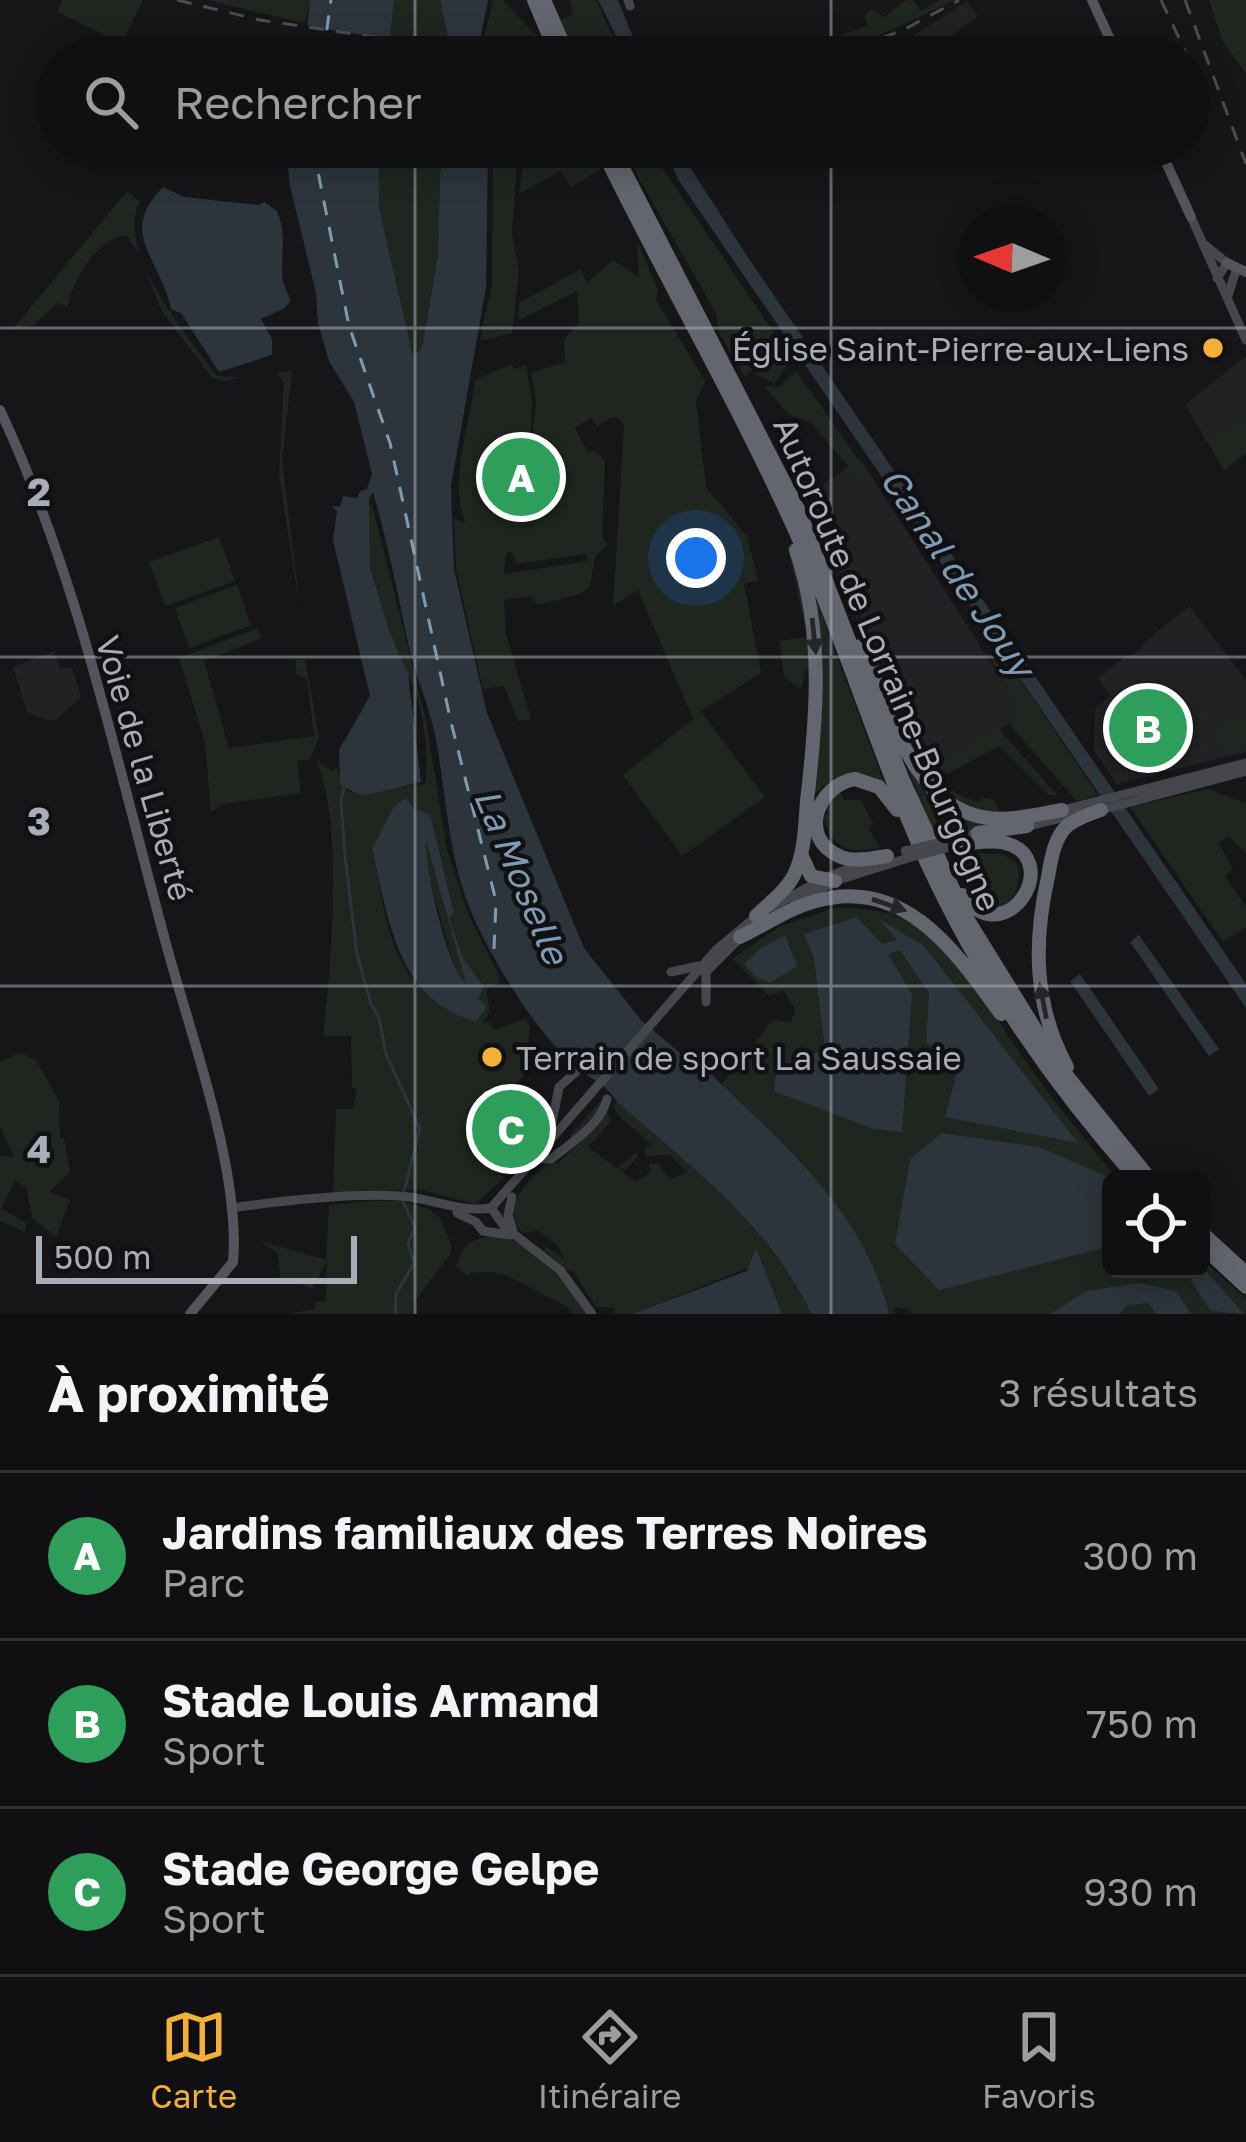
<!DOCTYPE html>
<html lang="fr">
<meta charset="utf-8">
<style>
body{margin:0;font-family:"Golos Text",sans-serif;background:#19191b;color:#f1f3f6}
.controls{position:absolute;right:36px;bottom:36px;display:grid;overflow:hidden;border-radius:18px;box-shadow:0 6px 30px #0003}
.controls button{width:108px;height:108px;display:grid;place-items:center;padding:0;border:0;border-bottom:3px solid #303032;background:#101012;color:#f1f3f6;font:60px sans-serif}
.compass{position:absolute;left:958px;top:204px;width:108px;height:108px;border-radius:50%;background:#101012;box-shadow:0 6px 30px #0003;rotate:272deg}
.scale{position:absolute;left:36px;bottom:30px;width:321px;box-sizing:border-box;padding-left:12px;border:6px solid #a8adb8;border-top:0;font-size:33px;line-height:42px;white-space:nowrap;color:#a8adb8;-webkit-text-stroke:9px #111113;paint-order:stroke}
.you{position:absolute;left:696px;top:558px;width:42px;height:42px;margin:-30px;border:9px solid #fff;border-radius:50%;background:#1a73e8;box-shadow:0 0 0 18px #1a73e833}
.badge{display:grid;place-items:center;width:78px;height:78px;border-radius:50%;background:#f2b134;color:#fff;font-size:39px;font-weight:700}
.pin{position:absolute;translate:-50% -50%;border:6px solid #fff;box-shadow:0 3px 12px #0006}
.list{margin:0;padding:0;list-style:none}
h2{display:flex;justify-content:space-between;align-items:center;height:156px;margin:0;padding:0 48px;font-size:51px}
h2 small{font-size:39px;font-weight:400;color:#9c9d9f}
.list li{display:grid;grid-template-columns:78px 1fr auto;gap:36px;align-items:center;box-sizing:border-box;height:168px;padding:0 48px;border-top:3px solid #303032}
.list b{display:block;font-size:45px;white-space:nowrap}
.list p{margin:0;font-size:39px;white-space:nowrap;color:#9c9d9f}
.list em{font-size:39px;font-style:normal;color:#9c9d9f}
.icon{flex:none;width:66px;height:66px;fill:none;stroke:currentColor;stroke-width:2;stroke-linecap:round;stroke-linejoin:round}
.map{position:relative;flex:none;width:1246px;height:1314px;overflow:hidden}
.search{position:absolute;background:#101012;box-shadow:0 6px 30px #0003;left:36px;right:36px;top:36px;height:132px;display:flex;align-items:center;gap:30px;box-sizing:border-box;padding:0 42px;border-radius:66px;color:#9c9d9f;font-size:45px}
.sheet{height:660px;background:#101012}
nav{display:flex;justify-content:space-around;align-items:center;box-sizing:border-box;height:168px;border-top:3px solid #303032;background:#101012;font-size:33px;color:#9c9d9f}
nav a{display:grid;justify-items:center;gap:6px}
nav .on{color:#f2b134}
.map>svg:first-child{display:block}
</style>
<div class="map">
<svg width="1246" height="1314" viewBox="0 0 1246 1314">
<rect width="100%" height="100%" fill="#161618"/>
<path fill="#222225" d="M967,1L978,16L923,57H866L912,37Z
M1246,356V453L1224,470L1185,405Z
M860,458L1024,715L930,771L805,497Z
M1189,606L1246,680V752L1117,784L1094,751L1095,708L1110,696L1098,678L1123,658L1139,651L1144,643Z
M54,651L60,669L72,667L81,697L56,720H46L27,712L13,667Z"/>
<path fill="#1e261f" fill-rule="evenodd" d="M63,0H143L122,43L57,12Z
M207,0H310V3L305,22H299Z
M394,0H440L451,57H388Z
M493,0H502L540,39L550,57L481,50Z
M570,0H596L622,57H575L561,20L573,14Z
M906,0H913L921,11L940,0H954C898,27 844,57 781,57L867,26L865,15L871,9L884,17Z
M1209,0H1246V74L1222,40Z
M379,147H445L440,174L438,253L423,343L420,351L411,353L379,208Z
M493,147H518L512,235L519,270L512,333L484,340L480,339L492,284Z
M525,147H588L600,170L571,187L561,171L519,194Z
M653,154L792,359L774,384L756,374L764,357L745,377L719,333L716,313L634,170Z
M127,191L140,202C113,248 190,340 217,376L241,377L227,381L212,378L161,310L140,254L126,235C95,241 74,278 67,307L58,303L33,325L13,329Z
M637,241L658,290L656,300L705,381L696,401L706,487L747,536L758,580L744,584L761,673L701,711L765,797L682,856L623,775L693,719L638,590L613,606L624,427L619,418L612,417L597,426L591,418L575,428L588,453L594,451L605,460L602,536L608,545L595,556L590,587L580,594L538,605L530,596L504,600L506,635L531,719L518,721L504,686L483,689L456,569L454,518L465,523C449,478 470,425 475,380L512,364L514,369L526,365L532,400L530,461L536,402L531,373L565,362L564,340L579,322L577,291L519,320V303L581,269L587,283L613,260L639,277ZM512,552L516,564L585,554L588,561L504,574L506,553Z
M292,371L282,460L301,615L279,476L284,382L277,373Z
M796,371L870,476H857L810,422L788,414L764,386L779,387Z
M1246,420V453L1224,470L1208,443Z
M372,504L426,720L447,850L468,913L499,976V983L486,989L490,1011L482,1023L490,1022L494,1030L525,1019L530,1026L528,1050L533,1046L543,1055L538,1060L528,1051L524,1077L510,1088L475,1136L524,1092L549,1119L498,1167L473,1139L469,1142L504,1178L475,1204L417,1189L333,1194L336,1109H353L357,1088H352L351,1036H323C331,968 344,820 316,760L333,771L337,767L342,788L362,796L382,789L425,784C430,752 423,703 407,674C392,644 368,615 363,580C360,557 366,528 368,505ZM430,814L454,911L447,917L431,848L425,839L427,871L457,976L466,983L451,925L463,958L483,986L477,998L485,1011L476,1021C457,1010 434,1001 418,985C386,953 382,892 372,849L386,826Z
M785,534L809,613L812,702L807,667L801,689L784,677L779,641L807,637Z
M821,535L931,775C947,787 960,799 981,802V797L995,800L1000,814L989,815L949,800L915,758Z
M219,537L235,581L165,606L149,562Z
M237,585L251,625L189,648L175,608Z
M811,586L884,783C851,773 839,770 814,795L823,669Z
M258,628L262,638L204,661L229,748L314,736L307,679L297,675L295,660L305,659L319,738L310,759L297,761L301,793L223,804L211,812L205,743L179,658Z
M991,659L1009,663L1098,795L1077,801L1009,724L1018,709Z
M1113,702L1185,705L1183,754L1111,751Z
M1246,719V745L1222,751L1216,726Z
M998,728L1057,795H1048L999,746L947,774L934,767Z
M901,753C928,797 940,811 992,824L937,839Z
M1207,789L1246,803V853L1228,836L1219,843L1233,869L1225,876L1246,907V927L1223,942L1130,807Z
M839,790L844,800H861L873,823L869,829L880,847C851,855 829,848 824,817L828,813L825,805Z
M965,853L1003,854L1017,863C1026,893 1000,923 973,899C966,893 963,882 958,873Z
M835,908C864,908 890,910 916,926C963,954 994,1018 1026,1062C1055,1103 1086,1141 1118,1179H1111V1269H1201V1261L1205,1262L1246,1299V1314H911L908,1309L895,1307V1314H889C866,1215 790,1154 721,1085L773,1020L791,1022L795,1009L783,990L770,996L732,959L780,926Z
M20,1053L36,1060L59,1101L60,1139L64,1138L70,1172L49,1192L70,1200L56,1237L32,1218L27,1189L15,1180L1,1208L26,1223L25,1232L0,1221V1156L14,1157L0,1126V1062Z
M600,1101L604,1102L611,1121L588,1147L617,1168L636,1153L638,1155L627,1169L621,1170L636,1182L650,1173L649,1164H658L670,1179L688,1173L670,1155L645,1156V1146H652C640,1130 621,1124 613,1106L617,1102C689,1165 771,1226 811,1314H782L761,1268L763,1262L632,1314H614L615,1308L596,1307L573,1271L566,1270L544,1250L546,1246L565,1260L558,1246L538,1231L523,1233C498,1209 530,1176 553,1160L557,1164L575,1147L570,1136Z
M371,1201H400L429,1209L440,1218L451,1243V1253L414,1302L412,1314H288L315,1309V1302L326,1301L327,1261L312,1289L280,1277L278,1253L260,1241L326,1260L329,1205Z
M497,1234C539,1248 563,1279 587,1314H572C567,1305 560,1303 552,1299C521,1285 506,1267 470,1273L469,1277L456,1267C466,1237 473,1242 497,1234Z"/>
<path fill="#2c353c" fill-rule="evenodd" d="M310,0H394L388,57H299L306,38Z
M440,0H488L477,57L451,54Z
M598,0H618L641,57H627Z
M286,147H379V208L412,353L420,351L423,343L438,253L440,174L445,147H488L486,287L451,486L454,569L487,713L584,948L641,1020L687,1059H696C771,1135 864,1205 889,1314H811C771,1226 689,1165 617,1102C605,1082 587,1078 570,1062C536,1029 508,984 486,943C447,870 450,817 436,740C430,706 415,676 408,643C398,593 387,541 373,492L369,499L370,568L389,631L408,674L421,782L362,796L340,785L339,750L370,696L333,540L337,511L332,506L340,507L343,496L357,498L360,491L367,489L372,474L354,402L329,361L318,323L316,293L290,186Z
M663,147H677L749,259L1246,984V1008L679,181Z
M163,187L184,197L259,205L264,202L277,211C288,236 279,260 283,282C285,288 289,294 290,301L285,308L261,319L272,339V355L219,372L181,313L171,309C160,256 117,234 163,187Z
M405,798L416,810L430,814L454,912L449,918L463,958L484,987L478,998L485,1005V1011L476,1021C397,1002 388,916 372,849L393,808ZM426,840L466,983C447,970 424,864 426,840Z
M857,917L882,944L897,940L879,919L924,946L1078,1143L945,1117L960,1061L926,1043L929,993L900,950L888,954L912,994L902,1132L873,1129L774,1091L777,1065L825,1050L814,958L804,934Z
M785,935L797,966L770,983L756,977L744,964L761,948Z
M1139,935L1219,1049L1209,1056L1130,942Z
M1080,974L1159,1089L1149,1096L1070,981Z
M942,1133L1039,1147L1108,1177L1111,1180V1246L939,1290L895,1244L910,1159Z
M756,1248L782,1314H632L747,1271Z
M1187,1269H1204L1244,1314L1211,1311L1191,1281L1193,1275Z
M1141,1283L1177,1292L1191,1314H1155L1149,1303L1127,1305L1119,1314H1050L1086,1291Z"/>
<path fill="#161618" d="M302,25L393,40L391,50L300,35Z"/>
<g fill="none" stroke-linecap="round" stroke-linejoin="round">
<path stroke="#2c353c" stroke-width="3" d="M344,787L341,801L345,856L357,954L371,1004L379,1018L386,1054L420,1129L404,1191
M395,1314L396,1294L414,1263L408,1243L415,1228L403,1201"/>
<path stroke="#7f9bb3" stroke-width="3" stroke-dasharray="15 12" stroke-linecap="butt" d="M323,57L331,0
M318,147V172L349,326L390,443L451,722L496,901L494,949"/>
<path stroke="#45474d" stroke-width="9" d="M628,0L630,6
M1191,217L1246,340
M1205,245L1227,263L1217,278
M1227,298L1237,268
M1101,810L1246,771
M1059,811L1246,763
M1025,827L1078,814
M947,841L979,832
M794,903L835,881L908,858
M772,907L821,880L865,862
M671,972L698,966
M706,972V1002
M705,973L744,934
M534,1156L551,1128L559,1087L576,1072
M545,1159H551C572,1142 600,1126 607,1099
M512,1197L508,1215L513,1231
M231,1208C281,1201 349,1193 400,1196C432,1198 460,1213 491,1208L716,950L758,915
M491,1208L505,1227L560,1270L592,1314
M457,1213L476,1222L483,1231L511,1235"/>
<path stroke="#53555c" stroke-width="10" d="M1092,0L1118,57
M1159,147L1191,217
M1227,263L1246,272
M0,410C79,578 119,772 168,951C192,1038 241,1174 233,1262L190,1314"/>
<path stroke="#63666e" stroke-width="14" d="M534,0L558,57
M544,0L569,57
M601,147C666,281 742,410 802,546C844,641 874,740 915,836C969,962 1046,1077 1137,1179
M612,147L800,513L902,778L966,917L1055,1061L1150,1179
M862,645C888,705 912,809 988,818C1012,821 1038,814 1062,810
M978,833L1027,826
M961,844C974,843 988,840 1001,842C1068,855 1007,956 962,895
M802,856L811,876L835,881
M887,856C872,858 853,863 839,856C798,838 817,785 855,779L879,787L897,810
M756,916C769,903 786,891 794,875C805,853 805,825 807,801C817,715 824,633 796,550
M740,937C765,925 789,908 816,901C905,876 956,952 1001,1014
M1067,1067C1034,1006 1033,943 1048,877C1051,860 1054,838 1067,826C1077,818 1090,814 1101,810
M1201,1232L1246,1273
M1201,1245L1246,1287"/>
<path stroke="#4a4c52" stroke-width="3" stroke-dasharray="15 12" stroke-linecap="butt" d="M177,0L260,20L508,57
M1161,0L1188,57
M1185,0L1246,164
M831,57L903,30L959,0
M1189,65L1208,105"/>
<path stroke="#45474d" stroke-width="9" d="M905,851L947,841
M908,858L950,847"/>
</g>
<defs><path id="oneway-solid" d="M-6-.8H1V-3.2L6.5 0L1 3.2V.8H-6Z" transform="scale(3)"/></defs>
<g fill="#26262a">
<use href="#oneway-solid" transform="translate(814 636) rotate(84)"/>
<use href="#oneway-solid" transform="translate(889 905) rotate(19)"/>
<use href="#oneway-solid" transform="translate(1043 1001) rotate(-101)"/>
</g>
<path fill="none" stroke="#a8adb8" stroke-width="3" stroke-opacity="0.55" d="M415,0V57M831,0V57M415,147V1314M831,147V1314M0,328H1246M0,657H1246M0,986H1246"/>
<g fill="#f2b134" stroke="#111113" stroke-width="4.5">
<circle cx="1213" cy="348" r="12"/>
<circle cx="492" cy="1057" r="12"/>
</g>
<g text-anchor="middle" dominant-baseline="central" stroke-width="9" stroke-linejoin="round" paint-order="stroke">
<g font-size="33" fill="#a8adb8" stroke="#111113" text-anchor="end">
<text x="1189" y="348">Église Saint-Pierre-aux-Liens</text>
<text x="516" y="1057" text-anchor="start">Terrain de sport La Saussaie</text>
</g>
<g font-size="33" fill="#a8adb8" stroke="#111113">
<text transform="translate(888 664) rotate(67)">Autoroute de Lorraine-Bourgogne</text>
<text transform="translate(145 768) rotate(74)">Voie de la Liberté</text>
</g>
<g font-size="36" font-style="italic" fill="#7f9bb3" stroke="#111113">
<text transform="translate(958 572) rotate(56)">Canal de Jouy</text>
<text transform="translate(522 876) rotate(67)">La Moselle</text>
</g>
</g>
<g font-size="39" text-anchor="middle" font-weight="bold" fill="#a8adb8" stroke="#111113" stroke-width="9" stroke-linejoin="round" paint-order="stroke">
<text x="39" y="506">2</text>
<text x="39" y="835">3</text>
<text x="39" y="1163">4</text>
</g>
</svg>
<div class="controls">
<button><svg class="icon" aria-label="locate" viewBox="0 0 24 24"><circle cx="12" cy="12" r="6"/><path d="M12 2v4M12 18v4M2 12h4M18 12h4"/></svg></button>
</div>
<svg class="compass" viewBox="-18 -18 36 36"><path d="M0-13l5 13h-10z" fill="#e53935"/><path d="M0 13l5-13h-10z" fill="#9c9d9f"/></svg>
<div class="scale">500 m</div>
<div class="you"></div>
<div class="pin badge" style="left:521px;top:477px;background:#2e9e5b">A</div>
<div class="pin badge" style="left:1148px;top:728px;background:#2e9e5b">B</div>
<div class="pin badge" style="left:511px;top:1129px;background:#2e9e5b">C</div>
<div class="search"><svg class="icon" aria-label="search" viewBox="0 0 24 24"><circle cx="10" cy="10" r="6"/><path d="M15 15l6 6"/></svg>Rechercher</div>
</div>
<section class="sheet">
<h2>À proximité<small>3 résultats</small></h2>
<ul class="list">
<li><span class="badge" style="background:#2e9e5b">A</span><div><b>Jardins familiaux des Terres Noires</b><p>Parc</p></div><em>300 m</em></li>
<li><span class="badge" style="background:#2e9e5b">B</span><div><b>Stade Louis Armand</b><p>Sport</p></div><em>750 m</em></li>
<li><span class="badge" style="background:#2e9e5b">C</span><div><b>Stade George Gelpe</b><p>Sport</p></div><em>930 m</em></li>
</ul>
</section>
<nav>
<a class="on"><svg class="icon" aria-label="map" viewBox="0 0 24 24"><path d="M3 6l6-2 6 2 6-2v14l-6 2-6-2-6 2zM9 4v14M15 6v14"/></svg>Carte</a>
<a><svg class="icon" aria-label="directions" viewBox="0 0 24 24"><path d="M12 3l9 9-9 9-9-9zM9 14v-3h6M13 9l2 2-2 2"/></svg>Itinéraire</a>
<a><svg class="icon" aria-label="saved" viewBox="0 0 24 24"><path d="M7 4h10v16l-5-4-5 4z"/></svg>Favoris</a>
</nav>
